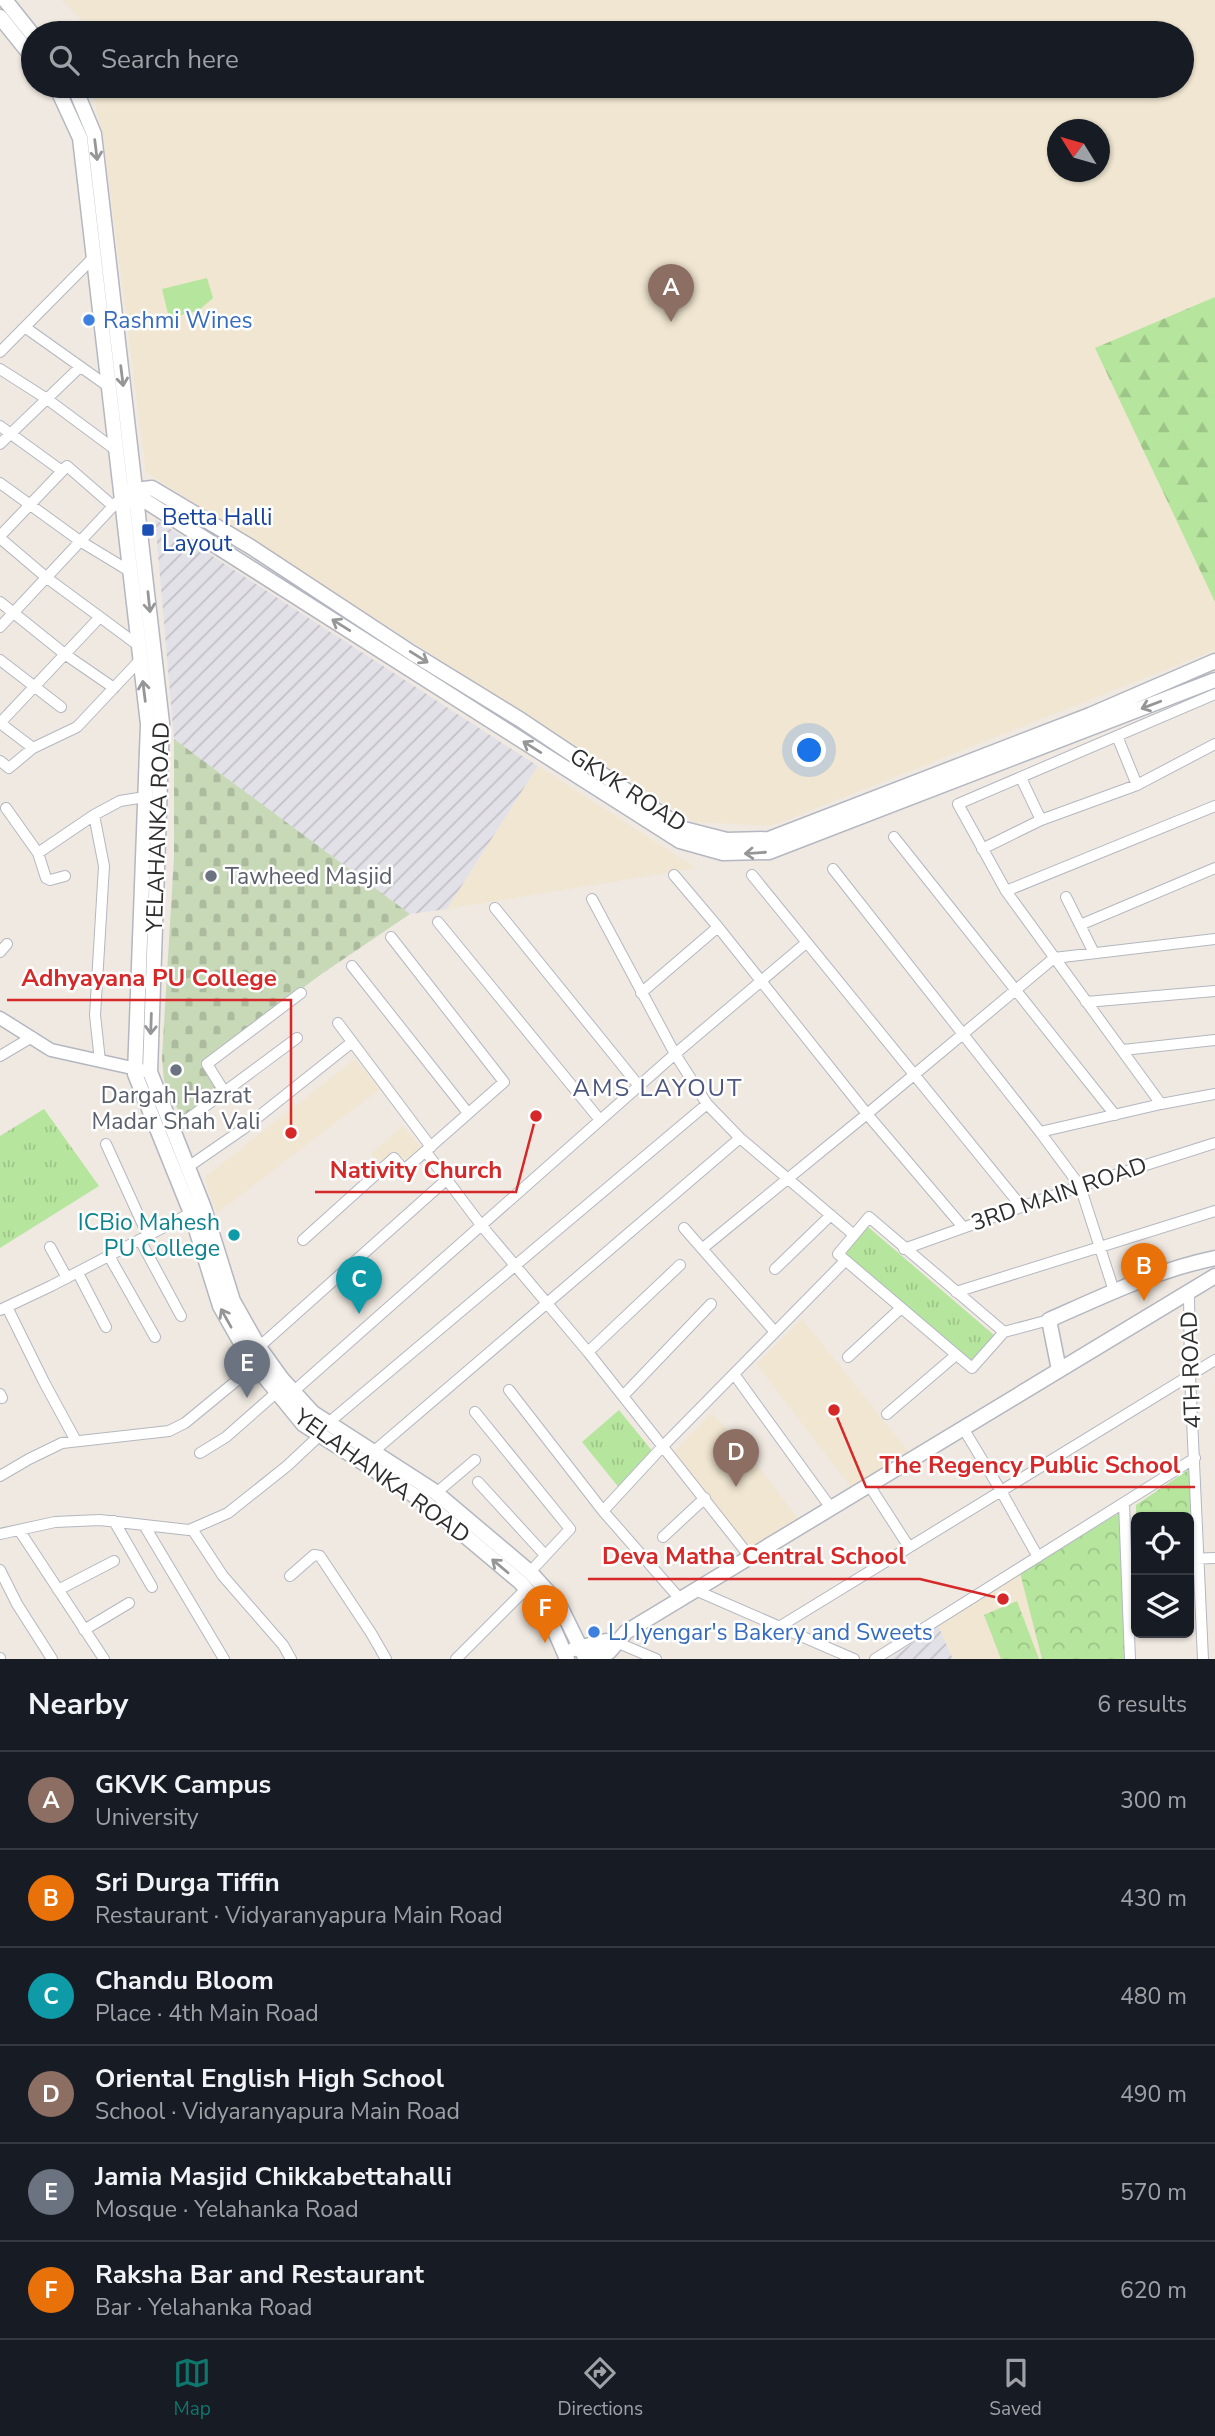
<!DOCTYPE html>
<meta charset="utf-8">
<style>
body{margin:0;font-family:"Nunito Sans",sans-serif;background:#242831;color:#f1f3f6}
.controls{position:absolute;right:21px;bottom:21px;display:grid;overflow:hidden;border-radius:10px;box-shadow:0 2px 5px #0004}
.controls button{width:63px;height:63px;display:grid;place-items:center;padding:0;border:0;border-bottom:2px solid #363941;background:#171b24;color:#f1f3f6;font:35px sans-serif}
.compass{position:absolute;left:1047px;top:119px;width:63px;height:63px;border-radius:50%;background:#171b24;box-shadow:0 2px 5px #0004;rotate:307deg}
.you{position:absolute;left:810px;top:751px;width:24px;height:24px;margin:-18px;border:5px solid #fff;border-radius:50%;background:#1a73e8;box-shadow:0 0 0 10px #1a73e833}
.badge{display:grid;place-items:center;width:46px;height:46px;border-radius:50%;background:#0f766e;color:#fff;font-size:23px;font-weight:700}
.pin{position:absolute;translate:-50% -58px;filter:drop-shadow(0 2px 4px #0008)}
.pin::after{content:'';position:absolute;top:37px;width:24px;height:21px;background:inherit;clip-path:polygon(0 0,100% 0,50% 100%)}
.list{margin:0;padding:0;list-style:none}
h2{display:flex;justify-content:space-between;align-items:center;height:91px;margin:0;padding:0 28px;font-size:30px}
h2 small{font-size:23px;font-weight:400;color:#9ea1a6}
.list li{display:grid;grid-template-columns:46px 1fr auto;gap:21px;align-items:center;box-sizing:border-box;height:98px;padding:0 28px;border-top:2px solid #363941}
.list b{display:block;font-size:26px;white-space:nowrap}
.list p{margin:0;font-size:23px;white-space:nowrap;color:#9ea1a6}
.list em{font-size:23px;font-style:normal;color:#9ea1a6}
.icon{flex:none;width:38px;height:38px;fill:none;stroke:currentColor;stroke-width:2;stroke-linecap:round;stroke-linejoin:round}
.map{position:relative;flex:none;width:1215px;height:1659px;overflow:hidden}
.search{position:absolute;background:#171b24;box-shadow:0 2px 5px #0004;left:21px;right:21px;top:21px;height:77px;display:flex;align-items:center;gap:18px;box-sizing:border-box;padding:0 24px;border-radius:38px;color:#9ea1a6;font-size:26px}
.sheet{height:679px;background:#171b24}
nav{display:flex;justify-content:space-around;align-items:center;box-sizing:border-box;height:98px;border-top:2px solid #363941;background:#171b24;font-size:19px;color:#9ea1a6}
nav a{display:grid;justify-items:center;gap:4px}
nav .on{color:#0f766e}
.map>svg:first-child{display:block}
</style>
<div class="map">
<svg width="1215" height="1659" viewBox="0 0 1215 1659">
<defs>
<pattern id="industrial-furrows" width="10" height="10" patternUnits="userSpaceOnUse" patternTransform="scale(1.75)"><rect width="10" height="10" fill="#e3e1e8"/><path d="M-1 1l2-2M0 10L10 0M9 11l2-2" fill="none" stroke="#c3c1c7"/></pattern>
<pattern id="grass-tufts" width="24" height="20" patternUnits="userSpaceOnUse" patternTransform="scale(1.75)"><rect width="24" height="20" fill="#b6e59e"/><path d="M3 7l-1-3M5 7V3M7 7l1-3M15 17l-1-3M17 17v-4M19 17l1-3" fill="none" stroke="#9dc588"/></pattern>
<pattern id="forest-firs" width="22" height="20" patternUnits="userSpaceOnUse" patternTransform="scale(1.75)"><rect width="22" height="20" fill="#b6e59e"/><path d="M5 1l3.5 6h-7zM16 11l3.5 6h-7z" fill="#9dc588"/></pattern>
<pattern id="cemetery-stones" width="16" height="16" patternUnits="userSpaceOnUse" patternTransform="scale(1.75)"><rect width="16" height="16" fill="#c8d9b8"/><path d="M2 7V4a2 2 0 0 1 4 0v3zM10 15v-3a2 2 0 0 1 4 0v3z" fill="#acbb9e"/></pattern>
<pattern id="park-crowns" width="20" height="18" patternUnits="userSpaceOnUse" patternTransform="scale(1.75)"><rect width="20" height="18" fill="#b6e59e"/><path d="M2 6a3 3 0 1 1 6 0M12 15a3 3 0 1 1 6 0" fill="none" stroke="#9dc588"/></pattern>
</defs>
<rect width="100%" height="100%" fill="#efe9e1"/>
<path fill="url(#industrial-furrows)" d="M155,519L538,766L447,909L410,914L174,739Z
M938,1625L953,1659H890Z"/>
<path fill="#f0e6d1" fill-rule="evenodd" d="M62,0H1215V650L771,826L694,822L146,472L103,134L91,90L88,86H1182V33H71L83,21ZM1058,130H1100V172H1058Z
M538,766L696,868L447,909Z
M355,1059L380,1089L217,1213L204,1178Z
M403,1126L423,1149L407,1163L397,1152L381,1166L371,1154Z
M802,1319L912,1456L854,1491L756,1364Z
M712,1413L743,1446L799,1520L749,1550L672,1454Z
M1020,1573L1042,1659H953L938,1625Z"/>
<path fill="url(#grass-tufts)" d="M44,1109L99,1186L0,1248V1136Z
M867,1226L995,1336L973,1363L844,1253Z
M619,1410L653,1452L620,1489L582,1442Z"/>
<path fill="url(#forest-firs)" d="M1215,297V602L1095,348Z"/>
<path fill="url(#cemetery-stones)" d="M174,739L410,914L323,973L202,1062L219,1093L183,1120L164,1081L162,1058L174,856Z"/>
<path fill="url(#park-crowns)" d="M1191,1468L1194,1552H1189V1517H1136V1554V1505Z
M1119,1513L1125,1659H1042L1020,1573Z
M1017,1601L1039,1659H1001L984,1615Z"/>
<path fill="#b6e59e" d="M207,278L213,298L198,311L169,318L162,289Z"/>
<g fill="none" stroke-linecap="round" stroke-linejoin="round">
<g stroke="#b4b7c1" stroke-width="12">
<path id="minor" d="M26,328L109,387
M0,352L94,257
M0,369L47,399L117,451
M0,426L62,471
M0,444L80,367
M0,483L80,541L131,572
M0,536L67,466L113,506
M0,538L47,578L100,617
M0,602L66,655L114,688
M0,627L117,502
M0,660L61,707
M0,723L100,617L139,646
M0,723L33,748
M1117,736L1137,785
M0,761L9,768L33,748L77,727L140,660
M1021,778L1041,820
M6,808L38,853L94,815L120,801L145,797
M94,815L104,866L95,1015L100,1061
M894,837L1115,1115
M982,849L1041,820L1137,785L1215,744
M38,853L46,878L50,880L65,876
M833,869L1040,1132L1080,1186L1114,1291
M674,875L718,927L867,1114L963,1227
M752,875L1021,1206
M1006,891L1215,806
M1066,897L1094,953
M592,899L675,1054L707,1104L740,1138L854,1235L869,1217L1004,1332L1049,1320
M495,908L639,1086
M438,922L600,1120
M1080,925L1215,868
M0,952L7,944
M352,966L468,1113
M641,993L718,927
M1086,1002L1215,991
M338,1023L431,1147
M1123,1050L1215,1040
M0,1056L32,1037
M225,1093L207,1064L301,993
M1161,1104L1006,891L958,804L1215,694
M173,1130L297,1038
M1040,1132L1161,1104L1215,1094
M106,1144L148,1236
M426,1152L481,1225L588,1352L750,1557
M188,1167L243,1129L351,1043
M684,1228L775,1332
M854,1235L838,1254L972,1368L1004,1332
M140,1240L181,1316
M303,1240L394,1158L404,1170L504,1082L391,937
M50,1247L67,1278
M703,1248L867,1114L1054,958L1215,939
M904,1249L1080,1186L1215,1143
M109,1256L155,1337
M775,1269L831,1215
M78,1273L106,1327
M956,1292L1215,1211
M1189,1292L1190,1375L1203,1659
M7,1307L44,1382L76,1441
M0,1310L51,1286L191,1213
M259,1347L446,1180
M588,1352L680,1265
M848,1357L901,1308
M734,1374L831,1508
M509,1390L603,1511L680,1599
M294,1391L675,1054L806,943
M0,1394L2,1398
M623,1396L711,1304
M475,1412L570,1529L530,1572
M887,1414L956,1355
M327,1424L707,1104
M963,1428L1001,1491L1038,1557
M373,1452L740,1138
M200,1453L226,1437L276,1393
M0,1476L29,1459L62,1443L169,1431L185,1423L258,1363
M478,1482L545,1555
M869,1485L909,1547
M436,1493L475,1460
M1124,1503L1130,1659
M603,1511L663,1446L845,1261
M114,1521L152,1587
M144,1525L224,1659
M192,1529L223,1576L283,1645L291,1659
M19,1530L104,1659
M0,1534L55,1522L100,1520L189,1530L228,1513L287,1466L319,1436
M663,1537L705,1498
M1189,1559L1215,1558
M0,1570L17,1604L52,1659
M290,1576L314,1555L320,1556L371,1633L386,1659
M58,1590L114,1561
M695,1590L854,1659
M779,1627L1215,1360
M84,1630L129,1603
M616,1642L656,1659
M0,1658V1659
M456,1659L526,1589
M875,1659L1195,1458"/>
</g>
<g stroke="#b4b7c1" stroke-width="15">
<path id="tertiary" d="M0,1018L51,1050L150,1072"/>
</g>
<g stroke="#b4b7c1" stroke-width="17">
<path id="secondary" d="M5,0L33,35
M0,17L33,58
M56,86L80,138L148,724L135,1074L191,1213L220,1306L250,1359L303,1424L426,1503L520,1582L547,1613L567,1659
M74,86L94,134L162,723L150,1072L204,1208L233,1301L259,1347L282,1379L313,1413L434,1491L530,1572L559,1604L586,1659
M127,491L152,488L251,547L412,653L521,720L684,829L727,840L769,839L1090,715L1215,661
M128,501L137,499L147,502L680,841L723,853L769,852L1215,680
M1059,1370L1049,1320C1103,1296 1157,1270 1215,1258
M574,1649L606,1641L612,1646
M587,1659L609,1652L626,1632L1215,1276"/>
</g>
<use href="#minor" stroke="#fff" stroke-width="10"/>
<use href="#tertiary" stroke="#fff" stroke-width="12"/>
<use href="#secondary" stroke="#fff" stroke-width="14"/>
</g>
<defs><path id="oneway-shaft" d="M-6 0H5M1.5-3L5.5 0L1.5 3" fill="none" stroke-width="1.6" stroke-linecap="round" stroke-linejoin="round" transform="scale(1.75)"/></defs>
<g stroke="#969696">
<use href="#oneway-shaft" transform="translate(96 150) rotate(83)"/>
<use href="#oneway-shaft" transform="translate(122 376) rotate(83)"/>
<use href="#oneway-shaft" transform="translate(149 602) rotate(84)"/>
<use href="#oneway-shaft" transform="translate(341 625) rotate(-148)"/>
<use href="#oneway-shaft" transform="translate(419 657) rotate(32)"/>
<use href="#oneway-shaft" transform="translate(144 691) rotate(-97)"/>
<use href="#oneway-shaft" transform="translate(1151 705) rotate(159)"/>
<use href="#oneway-shaft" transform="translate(532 747) rotate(-148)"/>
<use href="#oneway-shaft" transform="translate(755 853) rotate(176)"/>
<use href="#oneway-shaft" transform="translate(151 1024) rotate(92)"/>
<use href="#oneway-shaft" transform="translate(226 1318) rotate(-119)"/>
<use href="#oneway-shaft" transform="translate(500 1566) rotate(-140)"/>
</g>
<g fill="#3f7fe0" stroke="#fff" stroke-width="2.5">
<circle cx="89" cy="320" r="7"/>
<circle cx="594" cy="1632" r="7"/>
</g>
<rect fill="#1a4fb4" stroke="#fff" stroke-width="2.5" x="141" y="523" width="14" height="14" rx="3.5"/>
<g fill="#6b7280" stroke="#fff" stroke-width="2.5">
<circle cx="211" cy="876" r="7"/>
<circle cx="176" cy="1070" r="7"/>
</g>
<circle fill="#0f9aa8" stroke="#fff" stroke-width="2.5" cx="234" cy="1235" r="7"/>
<g text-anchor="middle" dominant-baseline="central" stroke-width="5" stroke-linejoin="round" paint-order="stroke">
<g font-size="23" fill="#366cbe" stroke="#fff" text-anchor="start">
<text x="103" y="320">Rashmi Wines</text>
<text x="608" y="1632">LJ Iyengar's Bakery and Sweets</text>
</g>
<g font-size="23" fill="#164399" stroke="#fff" text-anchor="start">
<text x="162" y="517">Betta Halli<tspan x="162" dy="26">Layout</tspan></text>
</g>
<g font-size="23" fill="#2e2e2e" stroke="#fff">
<text transform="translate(628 790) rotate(33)">GKVK ROAD</text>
<text transform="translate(158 827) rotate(-88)">YELAHANKA ROAD</text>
<text transform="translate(1059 1194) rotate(-19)">3RD MAIN ROAD</text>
<text transform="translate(1191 1370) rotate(-92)">4TH ROAD</text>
<text transform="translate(382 1476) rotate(36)">YELAHANKA ROAD</text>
</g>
<g font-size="23" fill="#5b616d" stroke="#fff" text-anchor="start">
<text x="225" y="876">Tawheed Masjid</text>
<text x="176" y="1095" text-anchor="middle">Dargah Hazrat<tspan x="176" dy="26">Madar Shah Vali</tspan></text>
</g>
<g font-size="23" fill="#0d838f" stroke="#fff" text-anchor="end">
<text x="220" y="1222">ICBio Mahesh<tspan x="220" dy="26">PU College</tspan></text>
</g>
<g font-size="24" letter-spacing="2" fill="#4d5680" stroke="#fff">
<text x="658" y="1088">AMS LAYOUT</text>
</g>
</g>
<path fill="none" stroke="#d62828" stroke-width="2.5" d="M291 1133L291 1000H7M536 1116L516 1192H315M834 1410L866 1487H1195M1003 1599L920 1579H588"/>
<g fill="#d62828" stroke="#fff" stroke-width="2.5">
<circle cx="291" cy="1133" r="7"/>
<circle cx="536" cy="1116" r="7"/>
<circle cx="834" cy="1410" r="7"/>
<circle cx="1003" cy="1599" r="7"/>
</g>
<g font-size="24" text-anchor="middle" font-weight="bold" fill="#d62828" stroke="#fff" stroke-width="5" stroke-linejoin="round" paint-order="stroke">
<text x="149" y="986">Adhyayana PU College</text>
<text x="416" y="1178">Nativity Church</text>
<text x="1030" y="1473">The Regency Public School</text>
<text x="754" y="1564">Deva Matha Central School</text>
</g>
</svg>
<div class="controls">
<button><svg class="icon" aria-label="locate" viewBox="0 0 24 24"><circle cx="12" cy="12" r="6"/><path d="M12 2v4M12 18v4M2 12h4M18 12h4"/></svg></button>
<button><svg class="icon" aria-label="layers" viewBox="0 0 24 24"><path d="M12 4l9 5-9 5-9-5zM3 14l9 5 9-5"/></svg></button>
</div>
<svg class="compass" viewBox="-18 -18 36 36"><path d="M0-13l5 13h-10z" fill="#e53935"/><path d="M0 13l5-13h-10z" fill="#9ea1a6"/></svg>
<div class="you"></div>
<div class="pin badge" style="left:671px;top:322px;background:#8d6e63">A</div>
<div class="pin badge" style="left:1144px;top:1301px;background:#e8710a">B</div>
<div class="pin badge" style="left:359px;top:1314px;background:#0f9aa8">C</div>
<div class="pin badge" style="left:736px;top:1487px;background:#8d6e63">D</div>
<div class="pin badge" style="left:247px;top:1398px;background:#6b7280">E</div>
<div class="pin badge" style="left:545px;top:1643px;background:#e8710a">F</div>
<div class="search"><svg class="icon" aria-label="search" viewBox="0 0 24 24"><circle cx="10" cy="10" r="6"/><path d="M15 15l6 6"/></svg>Search here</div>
</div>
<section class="sheet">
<h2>Nearby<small>6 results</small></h2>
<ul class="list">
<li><span class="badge" style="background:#8d6e63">A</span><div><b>GKVK Campus</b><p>University</p></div><em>300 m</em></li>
<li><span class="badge" style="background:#e8710a">B</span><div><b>Sri Durga Tiffin</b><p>Restaurant · Vidyaranyapura Main Road</p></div><em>430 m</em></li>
<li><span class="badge" style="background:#0f9aa8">C</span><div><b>Chandu Bloom</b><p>Place · 4th Main Road</p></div><em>480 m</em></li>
<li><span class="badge" style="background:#8d6e63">D</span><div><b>Oriental English High School</b><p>School · Vidyaranyapura Main Road</p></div><em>490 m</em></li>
<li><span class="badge" style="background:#6b7280">E</span><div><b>Jamia Masjid Chikkabettahalli</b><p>Mosque · Yelahanka Road</p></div><em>570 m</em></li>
<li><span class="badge" style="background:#e8710a">F</span><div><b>Raksha Bar and Restaurant</b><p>Bar · Yelahanka Road</p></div><em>620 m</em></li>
</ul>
</section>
<nav>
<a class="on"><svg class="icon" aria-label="map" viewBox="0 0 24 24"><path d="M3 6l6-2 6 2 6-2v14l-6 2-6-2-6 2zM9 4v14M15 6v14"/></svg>Map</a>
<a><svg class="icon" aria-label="directions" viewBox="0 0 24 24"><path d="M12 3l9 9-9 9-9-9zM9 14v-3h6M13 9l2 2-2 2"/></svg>Directions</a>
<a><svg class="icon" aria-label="saved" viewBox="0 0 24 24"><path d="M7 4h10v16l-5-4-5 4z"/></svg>Saved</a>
</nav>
